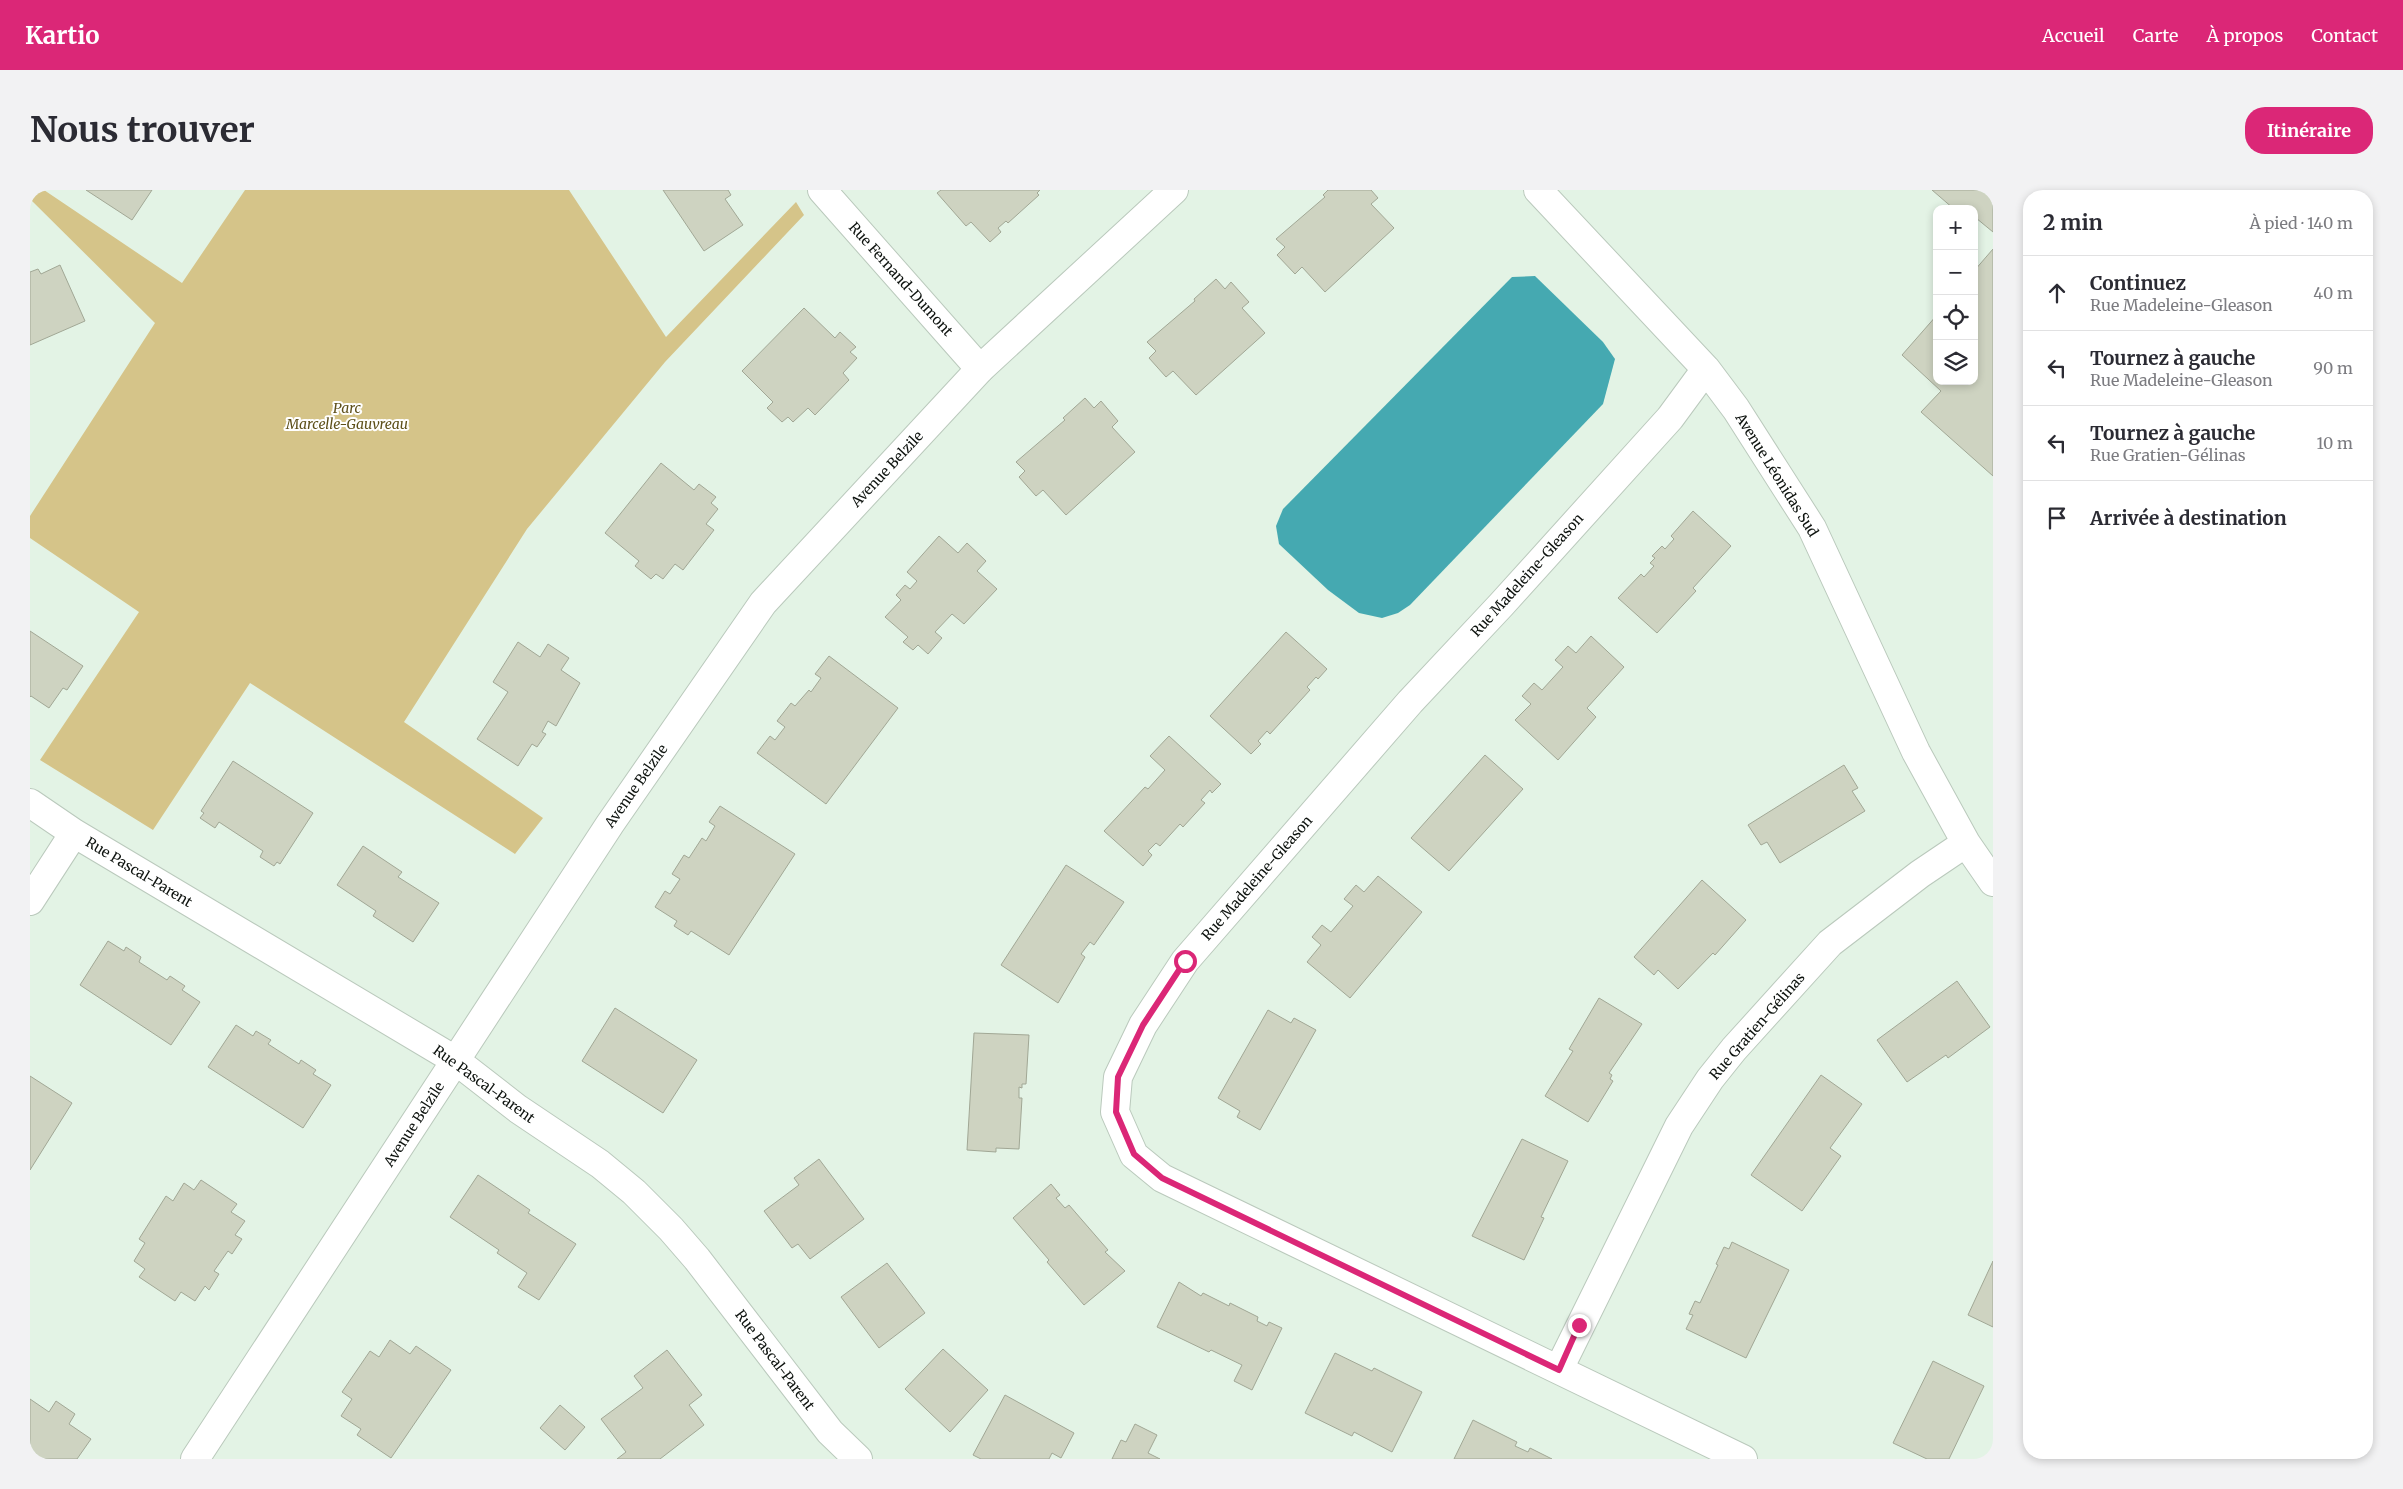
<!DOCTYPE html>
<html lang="fr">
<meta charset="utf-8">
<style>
body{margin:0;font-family:Merriweather,serif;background:#f2f2f3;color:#2b2b33}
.controls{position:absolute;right:15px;top:15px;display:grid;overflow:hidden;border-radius:10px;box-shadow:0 2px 8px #0003}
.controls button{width:45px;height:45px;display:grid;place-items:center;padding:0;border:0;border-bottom:1px solid #e1e1e2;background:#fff;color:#2b2b33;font:25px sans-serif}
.stop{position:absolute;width:15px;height:15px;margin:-11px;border:4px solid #db2777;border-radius:50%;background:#fff}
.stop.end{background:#db2777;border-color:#fff;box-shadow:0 1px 5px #0008}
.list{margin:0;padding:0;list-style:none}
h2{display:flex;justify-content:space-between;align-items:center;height:65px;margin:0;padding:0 20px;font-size:21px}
h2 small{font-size:16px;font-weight:400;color:#7c7c81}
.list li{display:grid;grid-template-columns:32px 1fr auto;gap:15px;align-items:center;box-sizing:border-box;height:75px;padding:0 20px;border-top:1px solid #e1e1e2}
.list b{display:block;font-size:19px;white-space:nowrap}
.list p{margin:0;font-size:16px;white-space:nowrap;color:#7c7c81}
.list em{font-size:16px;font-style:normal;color:#7c7c81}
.icon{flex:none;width:28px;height:28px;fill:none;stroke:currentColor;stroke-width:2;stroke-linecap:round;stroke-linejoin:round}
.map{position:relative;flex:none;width:1963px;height:1269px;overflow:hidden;border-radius:20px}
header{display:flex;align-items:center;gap:30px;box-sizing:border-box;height:70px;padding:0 25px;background:#db2777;color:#fff}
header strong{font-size:24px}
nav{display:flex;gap:28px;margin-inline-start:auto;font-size:18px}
.intro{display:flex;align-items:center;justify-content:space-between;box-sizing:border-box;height:120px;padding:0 30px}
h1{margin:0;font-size:35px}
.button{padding:12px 22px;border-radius:20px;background:#db2777;color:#fff;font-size:18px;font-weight:700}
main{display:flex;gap:30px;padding:0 30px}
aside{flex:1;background:#fff;border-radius:20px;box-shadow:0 2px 8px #0003}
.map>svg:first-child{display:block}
</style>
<header>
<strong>Kartio</strong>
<nav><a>Accueil</a><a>Carte</a><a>À propos</a><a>Contact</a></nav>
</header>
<div class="intro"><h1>Nous trouver</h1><a class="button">Itinéraire</a></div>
<main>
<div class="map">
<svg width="1963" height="1269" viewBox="0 0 1963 1269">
<rect width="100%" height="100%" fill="#e3f3e5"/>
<path fill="#d5c489" d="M0,0H14L152,93L215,0H539L636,147L766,12L774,25L635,172L497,339L374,532L513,628L485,664L220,493L123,640L10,570L109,422L0,348V326L125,133L0,9Z"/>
<path fill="#45a9b1" d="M1505,86L1573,152L1585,169L1573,214L1380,415L1368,423L1352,428L1329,423L1298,400L1249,354L1246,336L1253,319L1482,87Z"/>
<path fill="#ced3c1" stroke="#a1a795" d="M56,0H122L102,30Z
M633,0H698L701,5L695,9L713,35L674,61Z
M911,0H1010L1007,3L1009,5L978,33L976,31L968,38L971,42L960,52L941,32L936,36L907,3Z
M1298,0H1341L1348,8L1341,14L1364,38L1295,102L1272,77L1265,84L1247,65L1255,57L1246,49L1295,7L1293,5Z
M1902,0H1963V42L1946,28L1944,30V19H1924Z
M1963,59V286L1891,222L1911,201L1872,165L1907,125V191H1944V81Z
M30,75L55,131L0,155V82L8,79L11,84Z
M1186,89L1195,99L1201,92L1219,112L1212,118L1235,143L1166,205L1143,181L1136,187L1119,168L1126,161L1117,152L1165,111L1164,109Z
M774,118L805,148L810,142L826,157L820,162L827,168L813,183L819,190L785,225L778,218L763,232L758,227L752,232L737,218L743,212L712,181Z
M1055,208L1064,218L1071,211L1088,231L1082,237L1105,262L1036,325L1013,300L1006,306L989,287L995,281L986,272L1035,230L1033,228Z
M631,273L664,300L669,294L686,307L681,313L688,319L676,334L684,340L653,380L645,374L633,389L626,384L621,389L605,376L609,371L575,343Z
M1663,321L1701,356L1663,398L1666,401L1627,443L1588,408L1611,384L1614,387L1624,376L1620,373L1625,368L1622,366L1632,356L1635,359L1644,349L1641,346Z
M909,346L928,363L937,353L956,371L947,381L967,399L934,434L922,424L905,442L912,448L898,464L888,455L883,460L873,452L878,447L855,427L871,410L866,405L875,395L880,399L887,391L877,382Z
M0,441L53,476L37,500L33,498L19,518L1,506L0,507Z
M1256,442L1297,479L1288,489L1286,487L1277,497L1280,500L1240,544L1237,541L1228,551L1231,554L1221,564L1180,526Z
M1561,446L1594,477L1557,518L1566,527L1528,570L1485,530L1501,514L1492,506L1504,493L1512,500L1533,477L1525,470L1538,456L1546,463Z
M488,452L510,467L518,454L539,468L531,480L550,493L526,536L518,531L512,542L516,544L507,557L502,554L488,576L447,549L478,502L463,492Z
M799,466L868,518L796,614L727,563L740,546L745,550L755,537L747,531L761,513L765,516L779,500L781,502L791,488L785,484Z
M1139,546L1191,594L1182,603L1180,600L1171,610L1175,613L1153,637L1150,634L1130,656L1126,653L1118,661L1122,665L1113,676L1074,641L1115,597L1118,599L1135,580L1120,566Z
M1455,565L1493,599L1419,681L1381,648Z
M203,571L283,623L250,674L247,672L244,676L230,667L233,661L189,632L185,638L170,628L174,623L171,621Z
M1814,575L1828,598L1822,601L1835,621L1750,673L1737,652L1731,655L1718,635Z
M690,616L765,664L699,765L661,741L658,745L644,736L647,731L625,717L635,701L640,704L650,689L642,684L654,665L659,668L672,648L676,651L685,636L679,632Z
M333,656L372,682L368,687L409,713L383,752L343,726L346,721L307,695Z
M1036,675L1094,712L1064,755L1060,752L1051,764L1055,767L1028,813L971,775Z
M1348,686L1392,722L1320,808L1277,772L1291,755L1282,747L1292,735L1301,742L1323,716L1314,709L1326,695L1334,702Z
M1672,690L1716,730L1685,765L1683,763L1648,799L1628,780L1624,785L1604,767Z
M78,751L94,761L96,757L111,767L109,772L137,790L140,786L155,796L152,800L170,812L141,855L50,795Z
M1927,791L1960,837L1918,868L1916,865L1877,892L1847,850Z
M1569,808L1612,834L1579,883L1582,885L1580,889L1583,891L1558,932L1515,906L1543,861L1539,859Z
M585,818L667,870L633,923L552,871Z
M1238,820L1261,833L1264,828L1286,840L1230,940L1207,927L1210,921L1188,908Z
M206,835L223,846L226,841L241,850L238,854L269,874L271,870L286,880L283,884L301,895L273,938L178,877Z
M944,843L999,845L996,894H992V898L989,897V908H992L989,959L966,958V962L937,960Z
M1791,885L1832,914L1800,958L1811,966L1772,1021L1721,985Z
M0,886L42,913L0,980Z
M1492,949L1538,971L1511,1027L1514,1028L1494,1070L1442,1046Z
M789,969L834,1029L780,1069L768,1054L762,1058L734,1021L769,995L764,988Z
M448,985L500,1020L498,1023L546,1054L509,1110L488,1097L497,1083L467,1063L469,1060L420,1027Z
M171,990L207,1014L201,1022L215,1031L205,1045L212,1049L202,1064L198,1061L184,1081L189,1084L179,1100L175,1096L165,1111L151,1102L145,1111L109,1087L115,1079L104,1071L115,1053L109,1049L136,1006L143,1011L154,993L164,1000Z
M1021,994L1030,1005L1026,1008L1035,1018L1039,1015L1078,1060L1075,1062L1095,1081L1054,1115L1017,1072L1019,1070L983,1028Z
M1702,1052L1759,1080L1716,1168L1656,1139L1663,1125L1659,1124L1665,1111L1670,1113L1688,1075L1686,1074L1694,1057L1699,1059Z
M1963,1071V1137L1938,1125Z
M857,1073L895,1123L849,1158L811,1107Z
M1149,1092L1171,1106L1173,1103L1199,1116L1200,1113L1228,1127L1227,1131L1237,1136L1239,1132L1252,1138L1222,1200L1204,1191L1212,1175L1181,1160L1179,1162L1127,1137Z
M360,1150L380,1164L386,1156L421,1180L361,1268L327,1245L331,1239L311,1226L322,1209L312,1202L340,1161L349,1167Z
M913,1159L958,1200L920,1242L875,1199Z
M637,1160L672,1205L659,1215L674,1235L630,1269H587L596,1262L571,1229L613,1198L604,1186Z
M1305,1163L1342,1181L1344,1178L1392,1202L1362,1262L1324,1242L1322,1246L1275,1223Z
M1903,1171L1954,1196L1919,1269H1897L1863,1253Z
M975,1205L1044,1243L1031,1268L1022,1263L1019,1269H951L943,1265Z
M0,1209L19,1222L26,1211L45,1224L39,1234L61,1249L47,1269H0Z
M530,1215L555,1237L535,1260L510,1238Z
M1443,1230L1487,1252L1485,1256L1498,1262L1500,1258L1522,1269H1424Z
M1105,1234L1127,1245L1118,1263L1130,1269H1082L1091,1250L1096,1252Z"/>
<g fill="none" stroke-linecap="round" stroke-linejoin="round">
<g stroke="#bac9bc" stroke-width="30">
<path id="minor" d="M792,0L950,179
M1508,0L1676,179L1706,219L1782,338L1886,562L1936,653L1963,692
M1676,179L1640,228L1471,415L1380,512L1155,771L1113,835L1088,887L1085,922L1104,965L1132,988L1713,1269
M0,613L44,643L425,870L488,919L570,974L604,1002L641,1039L667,1069L800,1242L828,1269
M0,711L44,643
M1529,1179L1649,936L1680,889L1704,859L1800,753L1890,684L1936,653"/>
</g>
<g stroke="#bac9bc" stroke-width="30">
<path id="tertiary" d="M165,1269L580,634L733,413L950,179L1144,0"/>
</g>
<use href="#minor" stroke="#fff" stroke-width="28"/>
<use href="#tertiary" stroke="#fff" stroke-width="28"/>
</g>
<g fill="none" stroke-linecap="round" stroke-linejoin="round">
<path stroke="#db2777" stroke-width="6" d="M1155,771L1113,835L1088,887L1086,922L1104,964L1132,988L1529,1180L1549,1135"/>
</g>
<g text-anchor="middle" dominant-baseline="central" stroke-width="4" stroke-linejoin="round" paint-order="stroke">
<g font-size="14" fill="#0e130f" stroke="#fff">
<text transform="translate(871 89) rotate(48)">Rue Fernand-Dumont</text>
<text transform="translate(857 279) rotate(-47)">Avenue Belzile</text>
<text transform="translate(1747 285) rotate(58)">Avenue Léonidas Sud</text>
<text transform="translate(1497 385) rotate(-48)">Rue Madeleine-Gleason</text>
<text transform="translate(606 596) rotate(-55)">Avenue Belzile</text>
<text transform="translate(109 682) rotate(31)">Rue Pascal-Parent</text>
<text transform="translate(1227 688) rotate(-49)">Rue Madeleine-Gleason</text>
<text transform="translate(1727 836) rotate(-49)">Rue Gratien-Gélinas</text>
<text transform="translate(454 894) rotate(36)">Rue Pascal-Parent</text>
<text transform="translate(384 934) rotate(-57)">Avenue Belzile</text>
<text transform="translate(745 1170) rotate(53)">Rue Pascal-Parent</text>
</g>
<g font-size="14" font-style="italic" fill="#5d4f19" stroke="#fff">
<text x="317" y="218">Parc<tspan x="317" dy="16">Marcelle-Gauvreau</tspan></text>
</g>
</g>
</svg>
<div class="controls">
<button>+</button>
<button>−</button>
<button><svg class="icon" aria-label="locate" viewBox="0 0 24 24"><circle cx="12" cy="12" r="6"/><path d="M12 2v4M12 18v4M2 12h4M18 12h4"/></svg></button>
<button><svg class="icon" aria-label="layers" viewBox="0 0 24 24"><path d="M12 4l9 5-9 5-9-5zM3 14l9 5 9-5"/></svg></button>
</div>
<div class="stop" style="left:1155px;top:771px"></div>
<div class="stop end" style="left:1549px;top:1135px"></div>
</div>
<aside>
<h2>2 min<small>À pied · 140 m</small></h2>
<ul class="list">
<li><svg class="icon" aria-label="ahead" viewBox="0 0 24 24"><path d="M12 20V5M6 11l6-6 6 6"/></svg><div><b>Continuez</b><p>Rue Madeleine-Gleason</p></div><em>40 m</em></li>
<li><svg class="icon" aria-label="left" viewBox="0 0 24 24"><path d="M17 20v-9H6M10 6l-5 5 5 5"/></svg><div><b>Tournez à gauche</b><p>Rue Madeleine-Gleason</p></div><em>90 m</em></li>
<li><svg class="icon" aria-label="left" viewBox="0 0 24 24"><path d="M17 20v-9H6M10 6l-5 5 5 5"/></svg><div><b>Tournez à gauche</b><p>Rue Gratien-Gélinas</p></div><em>10 m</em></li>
<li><svg class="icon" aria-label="arrive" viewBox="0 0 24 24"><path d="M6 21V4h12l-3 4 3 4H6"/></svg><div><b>Arrivée à destination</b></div></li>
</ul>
</aside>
</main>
